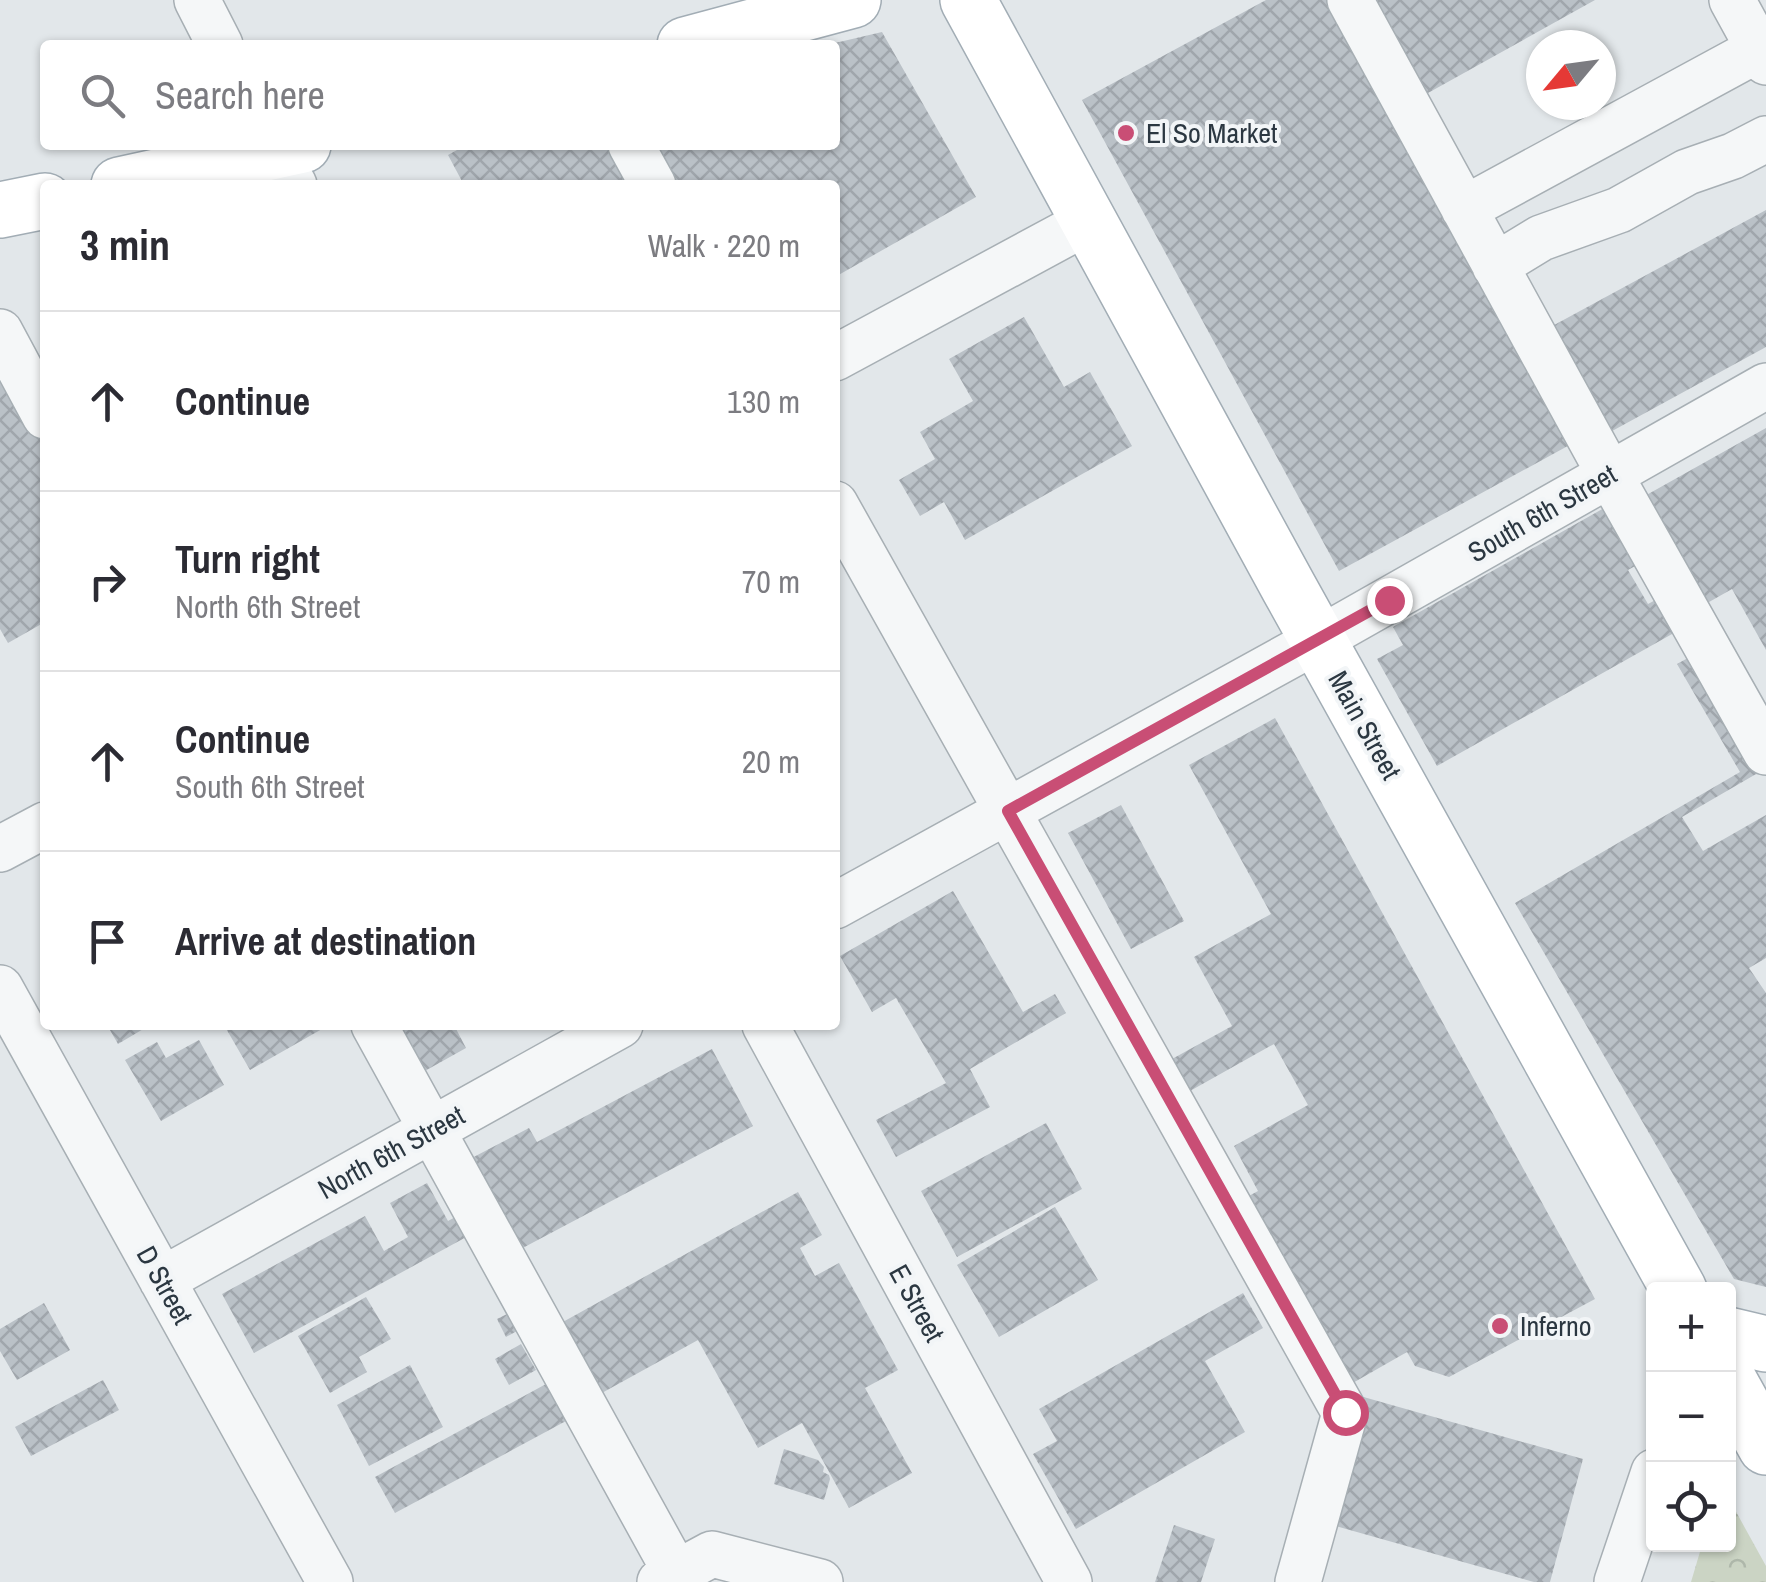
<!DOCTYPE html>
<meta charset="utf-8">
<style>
body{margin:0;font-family:"Archivo Narrow",sans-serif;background:#f7f7f7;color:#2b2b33}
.controls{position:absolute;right:30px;bottom:30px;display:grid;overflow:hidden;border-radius:10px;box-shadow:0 2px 8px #0004}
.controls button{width:90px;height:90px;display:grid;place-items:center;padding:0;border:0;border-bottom:2px solid #e1e1e2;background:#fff;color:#2b2b33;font:50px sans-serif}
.compass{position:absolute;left:1526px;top:30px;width:90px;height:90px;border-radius:50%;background:#fff;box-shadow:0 2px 8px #0004;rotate:241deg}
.stop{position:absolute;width:30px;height:30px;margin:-22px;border:8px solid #c94e75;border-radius:50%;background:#fff}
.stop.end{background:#c94e75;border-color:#fff;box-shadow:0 2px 10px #0008}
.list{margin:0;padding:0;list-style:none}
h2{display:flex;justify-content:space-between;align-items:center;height:130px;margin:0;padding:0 40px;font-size:42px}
h2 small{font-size:32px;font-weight:400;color:#7c7c81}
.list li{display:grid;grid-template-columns:65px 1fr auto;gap:30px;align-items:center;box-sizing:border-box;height:180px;padding:0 40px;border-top:2px solid #e1e1e2}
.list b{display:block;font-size:38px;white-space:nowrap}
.list p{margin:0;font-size:32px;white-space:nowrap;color:#7c7c81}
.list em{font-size:32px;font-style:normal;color:#7c7c81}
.icon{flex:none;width:55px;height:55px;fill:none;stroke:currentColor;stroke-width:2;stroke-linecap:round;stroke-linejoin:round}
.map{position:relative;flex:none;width:1766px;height:1582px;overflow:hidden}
.search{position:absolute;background:#fff;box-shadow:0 2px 8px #0004;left:40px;top:40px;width:800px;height:110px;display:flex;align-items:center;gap:25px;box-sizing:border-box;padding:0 35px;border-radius:10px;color:#7c7c81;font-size:38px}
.panel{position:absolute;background:#fff;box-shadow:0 2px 8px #0004;left:40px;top:180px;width:800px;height:850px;border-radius:10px}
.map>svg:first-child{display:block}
</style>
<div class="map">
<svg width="1766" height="1582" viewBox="0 0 1766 1582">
<defs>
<pattern id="park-crowns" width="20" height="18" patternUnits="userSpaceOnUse" patternTransform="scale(2.5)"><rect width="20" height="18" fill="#cbd4c4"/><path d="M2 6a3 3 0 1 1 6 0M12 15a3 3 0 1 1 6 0" fill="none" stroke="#aeb7aa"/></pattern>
<pattern id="building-cross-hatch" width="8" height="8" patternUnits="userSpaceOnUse" patternTransform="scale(2.5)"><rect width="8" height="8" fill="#bac1c7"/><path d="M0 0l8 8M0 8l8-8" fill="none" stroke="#a0a6ac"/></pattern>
</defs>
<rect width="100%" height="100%" fill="#e2e7ea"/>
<path fill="url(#park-crowns)" d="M1729,1499L1766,1566V1582H1691L1702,1545L1728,1544Z"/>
<path fill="url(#building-cross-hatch)" d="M1266,0H1333L1575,442L1339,571L1082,100Z
M1355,0H1595L1410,103Z
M882,32L976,197L835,277V185H662L640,145H835V43Z
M466,145H610L631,185H464L448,155Z
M1766,210V347L1603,436L1545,330Z
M1024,317L1064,387L1090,372L1132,446L965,540L944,502L920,516L899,480L935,459L920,432L973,401L949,359Z
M0,360L45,439V622L8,643L0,629Z
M1766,428V650L1732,589L1695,610L1634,502Z
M1613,503L1646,560L1628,570L1648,604L1663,596L1681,629L1437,766L1377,659L1403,645L1393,627Z
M1695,654L1763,770L1682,817L1703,851L1766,815V958L1749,968L1766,993V1287L1734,1279L1515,903L1740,772L1677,664Z
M1275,718L1595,1299L1449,1377L1415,1366L1407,1352L1351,1384L1236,1203L1258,1191L1234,1146L1308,1105L1274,1044L1190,1091L1172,1059L1232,1026L1194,957L1271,914L1189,765Z
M1121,805L1184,921L1131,949L1068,833Z
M953,891L1023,1012L1055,994L1066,1013L970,1069L990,1107L896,1157L876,1120L946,1083L896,998L872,1012L840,956Z
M107,1025H150L118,1044Z
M224,1025H329L250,1070Z
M398,1025H454L466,1048L423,1072Z
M199,1040L224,1085L161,1121L125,1060L157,1042L166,1058Z
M712,1049L753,1126L517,1251L468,1160L529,1128L537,1142Z
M1046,1123L1082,1189L957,1257L921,1191Z
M427,1183L448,1221L459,1215L470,1235L254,1353L222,1294L365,1216L384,1251L408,1237L390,1203Z
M798,1192L822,1235L800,1248L815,1276L839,1263L898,1370L865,1388L912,1473L849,1508L802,1423L758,1448L698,1340L600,1394L561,1323Z
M1055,1207L1098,1280L999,1337L957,1265Z
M1243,1293L1263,1328L1205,1361L1245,1432L1076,1529L1033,1454L1057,1441L1039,1409Z
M366,1297L391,1339L359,1357L367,1372L330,1393L298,1336Z
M44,1303L70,1350L17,1380L0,1351V1329Z
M515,1310L524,1327L506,1337L497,1319Z
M521,1344L536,1370L509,1385L495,1359Z
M410,1365L443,1427L369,1466L337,1405Z
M103,1380L119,1410L31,1456L15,1427Z
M546,1384L566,1421L395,1513L375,1477Z
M1360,1396L1583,1459L1550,1582H1534L1325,1523Z
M784,1449L818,1460L824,1467L823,1472L829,1475L830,1479L824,1500L774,1484Z
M1174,1525L1215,1539L1201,1582H1155Z"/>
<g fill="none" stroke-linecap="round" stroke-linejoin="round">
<g stroke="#a7afb4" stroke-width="48">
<path id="minor" d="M197,0L220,45
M1350,0L1610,475L1766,752
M1732,0L1766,62
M272,145L294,185
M631,145L653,185
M1464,209L1759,49
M1495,266L1541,238L1619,210L1687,172L1733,156L1766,139
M0,332L45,416
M835,358L1089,221
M835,504L1345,1413L1298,1582
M0,849L45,825
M835,906L1318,640L1766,386
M0,988L330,1582
M374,1025L681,1582
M765,1025L1069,1582
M162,1280L620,1025
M660,1582L712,1554L820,1582
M1617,1582L1654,1472"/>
</g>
<g stroke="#a2adb5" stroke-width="58">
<path id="major" d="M968,0L1289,588L1679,1290
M685,45L853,0
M119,185L303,145
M0,210L45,201
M1728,1335L1766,1344
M1728,1379L1766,1447"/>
</g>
<use href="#minor" stroke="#f5f7f8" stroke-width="45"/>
<use href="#major" stroke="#fff" stroke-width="55"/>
</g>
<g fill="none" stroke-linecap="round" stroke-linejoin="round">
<path stroke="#c94e75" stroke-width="12" d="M1345,1412L1008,811L1389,600"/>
</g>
<g fill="#c94e75" stroke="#f2f5f7" stroke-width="4">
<circle cx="1126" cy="133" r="10"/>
<circle cx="1500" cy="1326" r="10"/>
</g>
<g text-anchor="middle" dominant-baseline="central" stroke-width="8" stroke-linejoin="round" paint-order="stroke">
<g font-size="28" fill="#2b3741" stroke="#f2f5f7" text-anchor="start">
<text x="1146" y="133">El So Market</text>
<text x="1520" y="1326">Inferno</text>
</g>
<g font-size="28" fill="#2b3741" stroke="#f2f5f7">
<text transform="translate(1542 513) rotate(-30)">South 6th Street</text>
<text transform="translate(1365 725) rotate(61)">Main Street</text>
<text transform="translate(391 1152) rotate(-29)">North 6th Street</text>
<text transform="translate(165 1285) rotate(61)">D Street</text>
<text transform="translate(917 1303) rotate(61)">E Street</text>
</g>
</g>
</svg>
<div class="controls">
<button>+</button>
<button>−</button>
<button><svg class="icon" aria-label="locate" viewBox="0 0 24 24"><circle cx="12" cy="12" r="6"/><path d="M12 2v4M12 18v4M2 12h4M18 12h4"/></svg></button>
</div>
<svg class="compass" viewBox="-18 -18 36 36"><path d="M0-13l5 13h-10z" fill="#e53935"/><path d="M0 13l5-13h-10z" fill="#7c7c81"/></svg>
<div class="stop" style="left:1345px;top:1412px"></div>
<div class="stop end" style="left:1389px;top:600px"></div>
<div class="search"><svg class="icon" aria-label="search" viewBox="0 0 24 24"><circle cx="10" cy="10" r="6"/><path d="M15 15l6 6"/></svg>Search here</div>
<section class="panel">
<h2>3 min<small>Walk · 220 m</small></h2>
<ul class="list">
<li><svg class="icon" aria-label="ahead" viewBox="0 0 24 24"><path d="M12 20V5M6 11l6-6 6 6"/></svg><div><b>Continue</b></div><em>130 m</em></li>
<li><svg class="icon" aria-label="right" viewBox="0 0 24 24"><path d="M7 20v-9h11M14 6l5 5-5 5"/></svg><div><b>Turn right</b><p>North 6th Street</p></div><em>70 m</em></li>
<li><svg class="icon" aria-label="ahead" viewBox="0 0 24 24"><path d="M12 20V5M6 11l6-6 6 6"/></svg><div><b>Continue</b><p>South 6th Street</p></div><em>20 m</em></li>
<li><svg class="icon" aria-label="arrive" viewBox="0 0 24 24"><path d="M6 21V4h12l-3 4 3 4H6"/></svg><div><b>Arrive at destination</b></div></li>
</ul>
</section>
</div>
